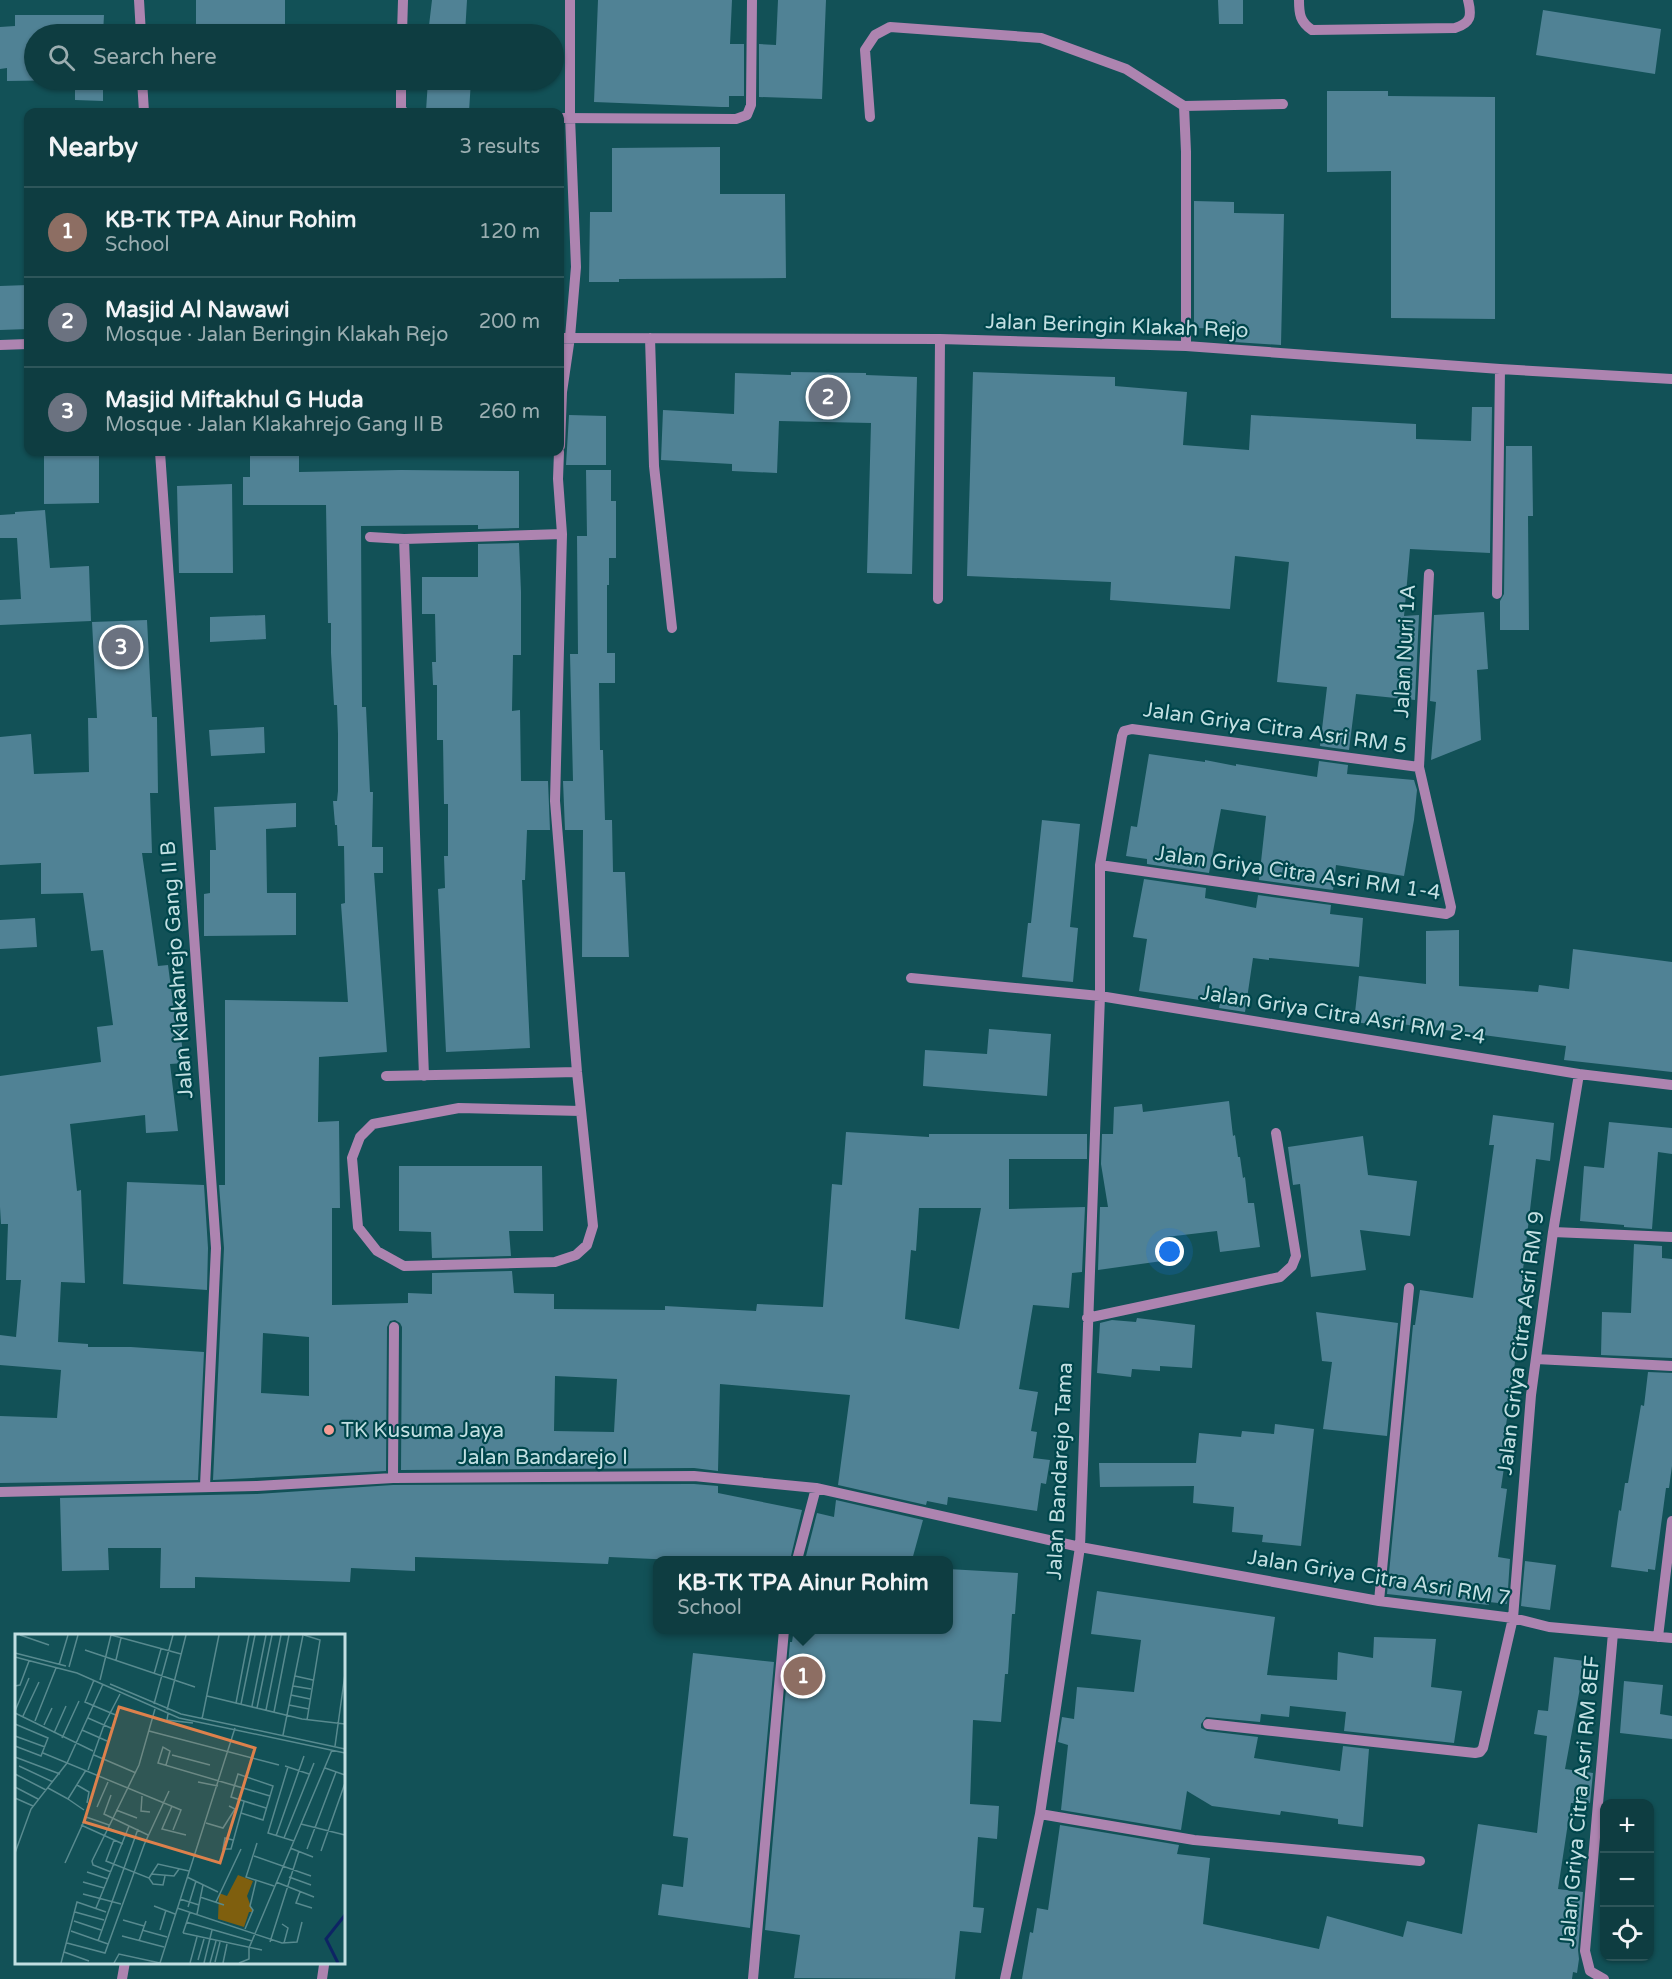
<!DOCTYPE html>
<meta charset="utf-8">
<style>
body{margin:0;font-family:"Varela Round",sans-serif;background:#1c484c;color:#f1f3f6}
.controls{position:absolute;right:18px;bottom:18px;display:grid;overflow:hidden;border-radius:12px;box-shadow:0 2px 4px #0004}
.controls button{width:54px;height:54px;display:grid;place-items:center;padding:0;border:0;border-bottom:2px solid #2e565a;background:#0e3d41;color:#f1f3f6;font:30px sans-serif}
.you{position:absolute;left:1170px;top:1252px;width:21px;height:21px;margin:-15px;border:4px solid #fff;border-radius:50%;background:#1a73e8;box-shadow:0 0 0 9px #1a73e833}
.badge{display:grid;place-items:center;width:39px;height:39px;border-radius:50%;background:#95b2f1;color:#fff;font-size:20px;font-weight:700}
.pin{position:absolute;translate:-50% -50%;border:3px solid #fff;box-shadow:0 2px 6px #0006}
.popup{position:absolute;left:653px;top:1556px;width:300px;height:78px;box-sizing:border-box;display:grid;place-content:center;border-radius:12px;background:#0e3d41;filter:drop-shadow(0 2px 4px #0005);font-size:20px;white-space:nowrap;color:#9baeb1}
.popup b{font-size:22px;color:#f1f3f6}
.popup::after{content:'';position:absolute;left:50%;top:100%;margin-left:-12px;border:12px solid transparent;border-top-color:#0e3d41}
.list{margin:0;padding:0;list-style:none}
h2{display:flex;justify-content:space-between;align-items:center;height:78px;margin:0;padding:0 24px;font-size:26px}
h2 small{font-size:20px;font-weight:400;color:#9baeb1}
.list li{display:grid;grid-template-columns:39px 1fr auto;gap:18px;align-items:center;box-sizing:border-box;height:90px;padding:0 24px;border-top:2px solid #2e565a}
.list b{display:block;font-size:22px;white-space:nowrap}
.list p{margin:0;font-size:20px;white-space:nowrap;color:#9baeb1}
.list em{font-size:20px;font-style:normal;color:#9baeb1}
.icon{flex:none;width:33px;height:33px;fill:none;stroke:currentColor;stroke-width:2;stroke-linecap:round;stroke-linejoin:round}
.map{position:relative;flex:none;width:1672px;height:1979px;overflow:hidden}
.search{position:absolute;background:#0e3d41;box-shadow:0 2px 4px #0004;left:24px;top:24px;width:540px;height:66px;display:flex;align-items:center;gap:15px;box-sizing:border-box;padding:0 21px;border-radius:33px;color:#9baeb1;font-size:22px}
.panel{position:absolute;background:#0e3d41;box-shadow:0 2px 4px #0004;left:24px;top:108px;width:540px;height:348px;border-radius:12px}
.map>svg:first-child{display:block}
</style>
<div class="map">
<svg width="1672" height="1979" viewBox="0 0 1672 1979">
<rect width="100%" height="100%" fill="#125157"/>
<path fill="#508295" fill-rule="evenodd" d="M196,0H285V34L218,33V29H196Z
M432,0H467L465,34H428Z
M598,0H732L730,44H744V96H729V107H721L594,102Z
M778,0H826L822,99L759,97V44L776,45Z
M1218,0H1243V24H1219Z
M1543,10L1661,29L1655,74L1536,55Z
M15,15H104L103,34H34V80H103V101L75,100V80L7,81V68L0,69V27L15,26Z
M428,80H471L469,112L426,111Z
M1327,91H1388V96L1495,97V319L1391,318V171L1327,172Z
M720,147V194H785L786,278L619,279V282H589L590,212H612V148Z
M1194,201L1234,202V213L1284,214L1281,345L1234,342L1235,329L1194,328Z
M28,285V329L0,330V286Z
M791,372L866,373V375L917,377L912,574L867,573L871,423L779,421L777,473L732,471V464L661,460L663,410L734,414L735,373L791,375Z
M973,372L1115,377V386L1187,392L1183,445L1249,450L1251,415L1416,424V439L1471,441L1472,407H1492L1490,553L1410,549L1404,616L1419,615L1415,700L1356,694L1349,750L1320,746L1327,687L1277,682L1289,562L1235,556L1230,609L1110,600L1111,582L967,576Z
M569,415L606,416V465H566Z
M1506,446H1532L1533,516H1528L1529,630H1500V601L1504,594Z
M44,452H99V503L44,504Z
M250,452H299V472L401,470L519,471V528L478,529V525L361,526L362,707H366L370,792H373L372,847H383V873H374L387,1052L319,1057L318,1122L339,1121L340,1208H332V1305L408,1303V1293L432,1294V1273L512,1271L514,1293L554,1294V1309L665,1310V1306L756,1311L757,1304L823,1307L832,1184L842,1185L846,1132L929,1137V1134H1087V1159H1009V1209L1085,1207L1082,1272L1072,1273L1069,1308L1033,1305L1019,1389L1038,1392L1031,1431L1037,1432L1033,1458L1050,1460L1046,1484L1041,1483L1037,1511L948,1497L947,1505L927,1501L926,1505L838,1485L850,1395L720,1384L718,1471L694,1468L401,1470L402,1327L400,1323L395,1320L390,1321L387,1327L386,1471L213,1480L224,1248L219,1185H225V1000L348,1002L341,904L345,903L344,846H338L337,825H335L333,801H337L338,791V734L337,705H334L331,653V623H328L326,505H243V477H250ZM919,1208H981L959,1329L905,1319L911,1250L916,1251ZM263,1333L309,1337V1396L261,1393ZM555,1376L617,1379L614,1432L554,1431Z
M586,470H611V501H616V558H609V585H607V653H615V683H599L600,750H603L605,820H612L613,872H625L629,957H582L583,830H565L563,781H573L570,654H578L577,536H587Z
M232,484L233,573H179L177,486Z
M45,510L50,568L89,566L91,621L0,625V600L21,599L17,538H0V515L15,514V512Z
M519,543L521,592V655H513L512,711L520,710L521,781H548L550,830H527L525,880H522L530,1048L446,1052L438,889L445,888L444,856H448V804H444L443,740H437V685H433L432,662H436L435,614H422V577H478V544Z
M1484,612L1488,669L1477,670L1481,740L1431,760L1436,702L1430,701L1434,615Z
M265,615L266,639L210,642V617Z
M147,620L152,717H157L158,793H150L152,853H142L158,966L168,965L175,1019H179L184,1063L170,1064L178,1131L146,1133L145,1115L70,1124L77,1191L81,1190L85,1283L61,1282L58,1342L88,1344V1347H131L204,1352L198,1480L0,1483V1416L57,1418L61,1370L0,1365V1335L16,1337L21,1280H6L8,1224H1L0,1207V1076L101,1062L97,1027L113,1025L103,950L91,951L83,893L41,894V863L0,865V737L31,734L34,774L89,772L88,718H97L92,622Z
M264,727L265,753L211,756L209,730Z
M1149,754L1205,762V760L1236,766V764L1317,777L1319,761L1348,765L1347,774L1414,780L1417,790L1414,820L1404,876L1336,865L1333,890L1259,880L1266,816L1221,809L1209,873L1147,864V859L1126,856L1131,826L1137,827Z
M296,803V827L266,829L267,893H296V935L204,936V894L210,893V850H216L214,807Z
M1042,820L1080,824L1070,927L1078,928L1073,982L1022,977L1028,923H1031Z
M1144,879L1206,888L1205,898L1256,908L1258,895L1331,905L1330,914L1363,918L1359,967L1269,958V960L1253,958L1245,1012L1219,1008L1220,1003L1139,991L1147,939L1133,937Z
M35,918L37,947L0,949V920Z
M1459,930V986L1538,992L1539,985L1569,989L1573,949L1672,962V1072L1564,1060L1566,1046L1386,1022V1026L1354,1022L1359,976L1426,984V931Z
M989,1029L1051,1034L1047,1096L923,1086L925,1050L987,1054Z
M1229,1101L1233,1136L1235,1135L1238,1157H1240L1243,1178L1245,1177L1248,1203H1254L1260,1247L1220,1252L1217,1231L1166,1237L1167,1242L1159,1243L1162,1261L1098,1270L1100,1207H1108L1101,1164L1102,1134H1113L1114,1107L1142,1104L1143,1112Z
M1493,1115L1554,1123L1550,1161L1536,1159L1522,1278H1527L1503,1446L1507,1447L1501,1488L1507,1489L1498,1557L1510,1559L1507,1604L1489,1602V1605L1387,1594L1413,1325H1415L1420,1290L1473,1298L1494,1145H1489Z
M1609,1122L1672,1128V1154L1658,1152L1652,1229L1624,1227V1225L1580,1221L1584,1166L1604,1168Z
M1363,1136L1368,1175L1417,1181L1410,1236L1360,1230L1366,1270L1311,1277L1300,1184L1293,1185L1288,1147Z
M399,1166H542L543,1231H509L511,1256L432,1258L431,1232L399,1231Z
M127,1182L204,1185L208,1248L207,1290L123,1284Z
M1634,1244L1662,1246V1258L1672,1259V1358L1601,1355L1602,1312L1631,1313Z
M1316,1312L1398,1323L1387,1436L1323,1429L1332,1362L1322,1361Z
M1137,1318L1195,1325L1192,1368L1160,1366V1371L1132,1369L1131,1377L1097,1373L1100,1323L1112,1320L1136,1322Z
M1648,1372L1672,1373V1466L1669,1488H1666L1655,1570L1648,1569V1572L1611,1567L1619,1510L1621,1511L1625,1483H1628L1641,1405L1644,1406Z
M1275,1424L1314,1429L1301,1546L1262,1542L1263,1535L1232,1532L1234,1507L1193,1503L1194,1486L1100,1487L1099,1463H1196L1199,1433L1241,1437L1242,1431L1274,1434Z
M694,1484L718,1486V1493L802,1510L790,1560H676L609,1557L608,1564L415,1557V1571L351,1568L350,1582L195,1577V1588H160L161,1548H108L109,1570L62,1571L60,1498L257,1494L393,1485Z
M836,1500L923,1520L912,1560H805L817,1513L834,1517Z
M1525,1561L1556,1565L1550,1610L1521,1606Z
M948,1569L1018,1573L1015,1614H1012L1008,1674H1005L1001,1722L973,1720L970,1804L999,1806L997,1839L978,1837L973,1907L984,1908L981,1933L960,1931L955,1979L794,1978L800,1935L765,1930L790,1642H792L794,1629H948Z
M1097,1591L1275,1617L1267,1675L1337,1680L1338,1652L1373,1658L1374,1637L1436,1639L1431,1687L1462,1691L1454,1743L1344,1731L1346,1712L1290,1706L1289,1717L1261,1714L1260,1722L1206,1717L1201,1724V1728L1207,1731L1258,1737L1254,1758L1340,1771L1343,1746L1369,1749L1363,1827L1338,1824V1819L1281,1811L1280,1815L1212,1806L1187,1791L1181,1830L1061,1810L1068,1745L1058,1742L1062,1717L1074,1719L1077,1687L1134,1692L1141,1640L1091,1634Z
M693,1653L774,1662L750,1928L658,1915L662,1884L683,1887L688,1838L673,1836Z
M1554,1657L1585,1661L1565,1769L1593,1773L1590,1803H1571L1558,1889L1583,1892L1578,1950L1579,1959L1577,1973L1573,1972L1572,1979H1022L1030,1932L1033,1933L1037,1908L1048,1910L1060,1825L1179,1845L1177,1854L1210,1858L1203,1924L1319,1949L1327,1916L1403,1937L1407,1921L1462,1934L1478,1824L1537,1833L1547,1736L1534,1734L1538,1710L1548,1711Z
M1624,1681L1663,1685L1660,1714L1672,1716V1739L1620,1733Z"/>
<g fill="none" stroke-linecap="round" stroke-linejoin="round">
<path stroke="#ad84b0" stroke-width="10" d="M139,0L141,34
M1299,0C1299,14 1300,22 1312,30L1455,28C1471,23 1472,16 1468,0
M402,34L403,0
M142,80L144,112
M401,80V107L403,112
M1184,106L1283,104
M870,117L865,50L875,35L890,27L1041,38L1126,69L1184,106L1186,152V346
M560,118L736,119L747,115L751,105L752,0
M560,338L940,339L1186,346L1500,369L1672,379
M650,338L654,466L672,628
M0,345L28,344
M560,446L562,392L570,337L576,267L570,117V0
M160,452L216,1248L205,1486
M559,452L558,479L562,534L555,801L577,1072L593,1226L587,1245L576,1255L555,1262L404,1266L377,1251L358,1227L352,1158L360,1137L373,1124L459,1108L581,1111
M370,537L404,539L562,534
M404,539L424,1076
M1497,594L1500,369
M938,599L940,339
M1100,865L1446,914L1450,912L1451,907L1419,767L1429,574
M911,978L1100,996L1579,1074L1672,1085
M386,1076L577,1072
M1553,1232L1672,1237
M1087,1318L1280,1277L1292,1266L1296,1256L1276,1133
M1536,1359L1672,1366
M393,1478L394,1327
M0,1492L257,1486L393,1478L694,1476L816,1488L1080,1547L1379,1601L1513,1618L1549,1627L1672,1638
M797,1560L816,1488
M1379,1601L1409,1288
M1658,1637L1672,1521
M1208,1724L1475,1753L1480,1752L1483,1748L1513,1618L1531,1395L1553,1232L1579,1074
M1040,1814L1194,1840L1420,1861
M122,1979L125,1962
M322,1979L324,1965
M753,1979L784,1630
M1005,1979L1040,1814L1080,1547L1100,996V865L1122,736L1124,731L1132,729L1419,767
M1604,1979L1590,1971L1585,1951L1613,1633"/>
</g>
<circle fill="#f59c95" stroke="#00464c" stroke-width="2" cx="329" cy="1430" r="6"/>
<g text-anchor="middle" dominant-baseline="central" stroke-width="4.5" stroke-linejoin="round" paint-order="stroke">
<g font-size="21" fill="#c2dfe2" stroke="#00464c">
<text transform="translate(1117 326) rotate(2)">Jalan Beringin Klakah Rejo</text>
<text transform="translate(1405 651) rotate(-87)">Jalan Nuri 1A</text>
<text transform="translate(1275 728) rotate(8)">Jalan Griya Citra Asri RM 5</text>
<text transform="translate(1298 873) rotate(8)">Jalan Griya Citra Asri RM 1-4</text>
<text transform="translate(177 970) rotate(-94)">Jalan Klakahrejo Gang II B</text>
<text transform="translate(1343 1015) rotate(9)">Jalan Griya Citra Asri RM 2-4</text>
<text transform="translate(1521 1343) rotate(-83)">Jalan Griya Citra Asri RM 9</text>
<text x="543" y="1457">Jalan Bandarejo I</text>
<text transform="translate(1060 1471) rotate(-87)">Jalan Bandarejo Tama</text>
<text transform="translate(1379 1578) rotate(9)">Jalan Griya Citra Asri RM 7</text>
<text transform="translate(1580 1801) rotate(-85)">Jalan Griya Citra Asri RM 8EF</text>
</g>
<g font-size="21" fill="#c2dfe2" stroke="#00464c" text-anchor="start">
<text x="341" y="1430">TK Kusuma Jaya</text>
</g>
</g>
<g transform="translate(15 1634)">
<rect width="330" height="330" fill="#125157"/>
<path d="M223,241L238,247L232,262L238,278H234L229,293L203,285L204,259L212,262Z" fill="#7f5f0e"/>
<path fill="none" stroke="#0d2464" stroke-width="3" d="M323,329L311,305L330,281"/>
<path fill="none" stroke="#588a8f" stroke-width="1.5" d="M5,1L34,11M96,1L166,20M289,1L305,6L292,86M70,16L180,53M0,19L51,32M0,23L62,39L164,84L330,119M101,26L106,4M44,31L53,1M54,33L63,1M139,40L146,15M280,42L298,46M79,46L70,68L103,82M85,46L96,1M95,50L166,80L330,115M0,52L5,51L14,27M278,52L296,55M276,61L295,65M192,62L287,85L330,90M221,69L234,1M139,70L158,1M226,70L240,1M274,71L294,75M237,72L251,1M242,74L257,1M152,76L171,1M251,76L266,1M0,77L14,44M259,78L274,1M0,79L78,117M153,80L152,86L178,89M8,82L24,48M73,84L98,95M187,85L204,1M20,87L41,34M0,90L33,104L26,122L0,112M29,91L37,74M67,96L92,107M134,97L264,131M39,99L51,72M268,101L288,1M0,102L30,113M47,104L64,67M320,112L330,40M28,119L166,176L158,196M79,121L121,139M157,121L195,131M0,123L45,140M151,131L155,117L148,113L143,129L255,162M4,132L38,148M270,132L294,140M273,133L253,199L279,207M310,134L330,141M73,136L89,91L105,60M0,140L31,156M183,148L203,152M62,151L74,158L72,169M0,153L23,165M33,154L53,165L71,136M96,161L89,180L133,201M127,162L126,177L135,178M0,164L18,172M53,165L69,176M157,172L147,195L171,201M82,173L93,148M101,176L122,184M226,179L248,186L258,152L223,140L216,163L251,174M191,189L208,194L220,175L214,172M286,190L330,201M66,191L108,210M93,194L111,202M261,202L289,122M269,204L299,129M99,206L91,227L134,244L138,250L148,251L150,242M218,206L210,204L208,215H216L229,168M242,209L231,243L259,252M275,214L298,223M292,215L321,138M306,217L330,149M0,219L16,175L52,129L88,50M239,222L296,242M50,229L71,183L94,191M72,238L93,245M96,238L78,231L77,227L124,131L140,75M136,240L159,242L164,235M172,243L203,258M274,243L296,251M134,244L143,230L174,237M68,248L89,254M261,248L299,263M285,258L281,269L297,274M68,260L106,270M185,263L209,271M165,265L184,271M201,268L226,215M139,272L160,280M173,273L181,247M81,274L114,192M162,274L267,309L282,308L287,288M60,278L89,286M182,280L188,251M108,286L129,292M59,287L86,296M171,288L237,307M267,290L273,294L269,309M230,295L238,276L235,272L241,247M127,296L152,303M145,296L151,276M56,297L93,310M168,299L247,316M168,299L175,278M107,302L149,313M83,307L123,195M124,307L131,287M255,308L284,217M52,309L90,319L129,211L154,157M49,318L74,327M183,326L189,305M200,328L205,308M46,329L62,268L91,278M99,329L104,320L145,329M145,329L220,94M175,329L182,303M189,329L197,296M195,329L201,307M208,329L212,310M224,329L234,325V314L317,116"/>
<path fill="#dd814c" fill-opacity="0.15" stroke="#dd814c" stroke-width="3" d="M104,73L240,114L205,229L69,188Z"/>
<rect width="330" height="330" fill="none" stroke="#c2dfe2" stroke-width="3"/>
</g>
</svg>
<div class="controls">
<button>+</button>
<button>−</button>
<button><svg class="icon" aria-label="locate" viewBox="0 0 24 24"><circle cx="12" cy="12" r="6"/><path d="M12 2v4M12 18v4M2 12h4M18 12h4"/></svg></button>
</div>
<div class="you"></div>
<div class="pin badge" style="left:803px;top:1676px;background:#8d6e63">1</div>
<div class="popup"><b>KB-TK TPA Ainur Rohim</b>School</div>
<div class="pin badge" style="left:828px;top:397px;background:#6b7280">2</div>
<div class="pin badge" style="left:121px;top:647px;background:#6b7280">3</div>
<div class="search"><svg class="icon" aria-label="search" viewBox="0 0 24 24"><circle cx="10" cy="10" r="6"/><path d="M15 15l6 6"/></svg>Search here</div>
<section class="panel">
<h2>Nearby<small>3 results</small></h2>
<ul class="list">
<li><span class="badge" style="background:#8d6e63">1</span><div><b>KB-TK TPA Ainur Rohim</b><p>School</p></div><em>120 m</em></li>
<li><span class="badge" style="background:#6b7280">2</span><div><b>Masjid Al Nawawi</b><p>Mosque · Jalan Beringin Klakah Rejo</p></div><em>200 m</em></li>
<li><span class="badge" style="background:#6b7280">3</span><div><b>Masjid Miftakhul G Huda</b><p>Mosque · Jalan Klakahrejo Gang II B</p></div><em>260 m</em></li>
</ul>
</section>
</div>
